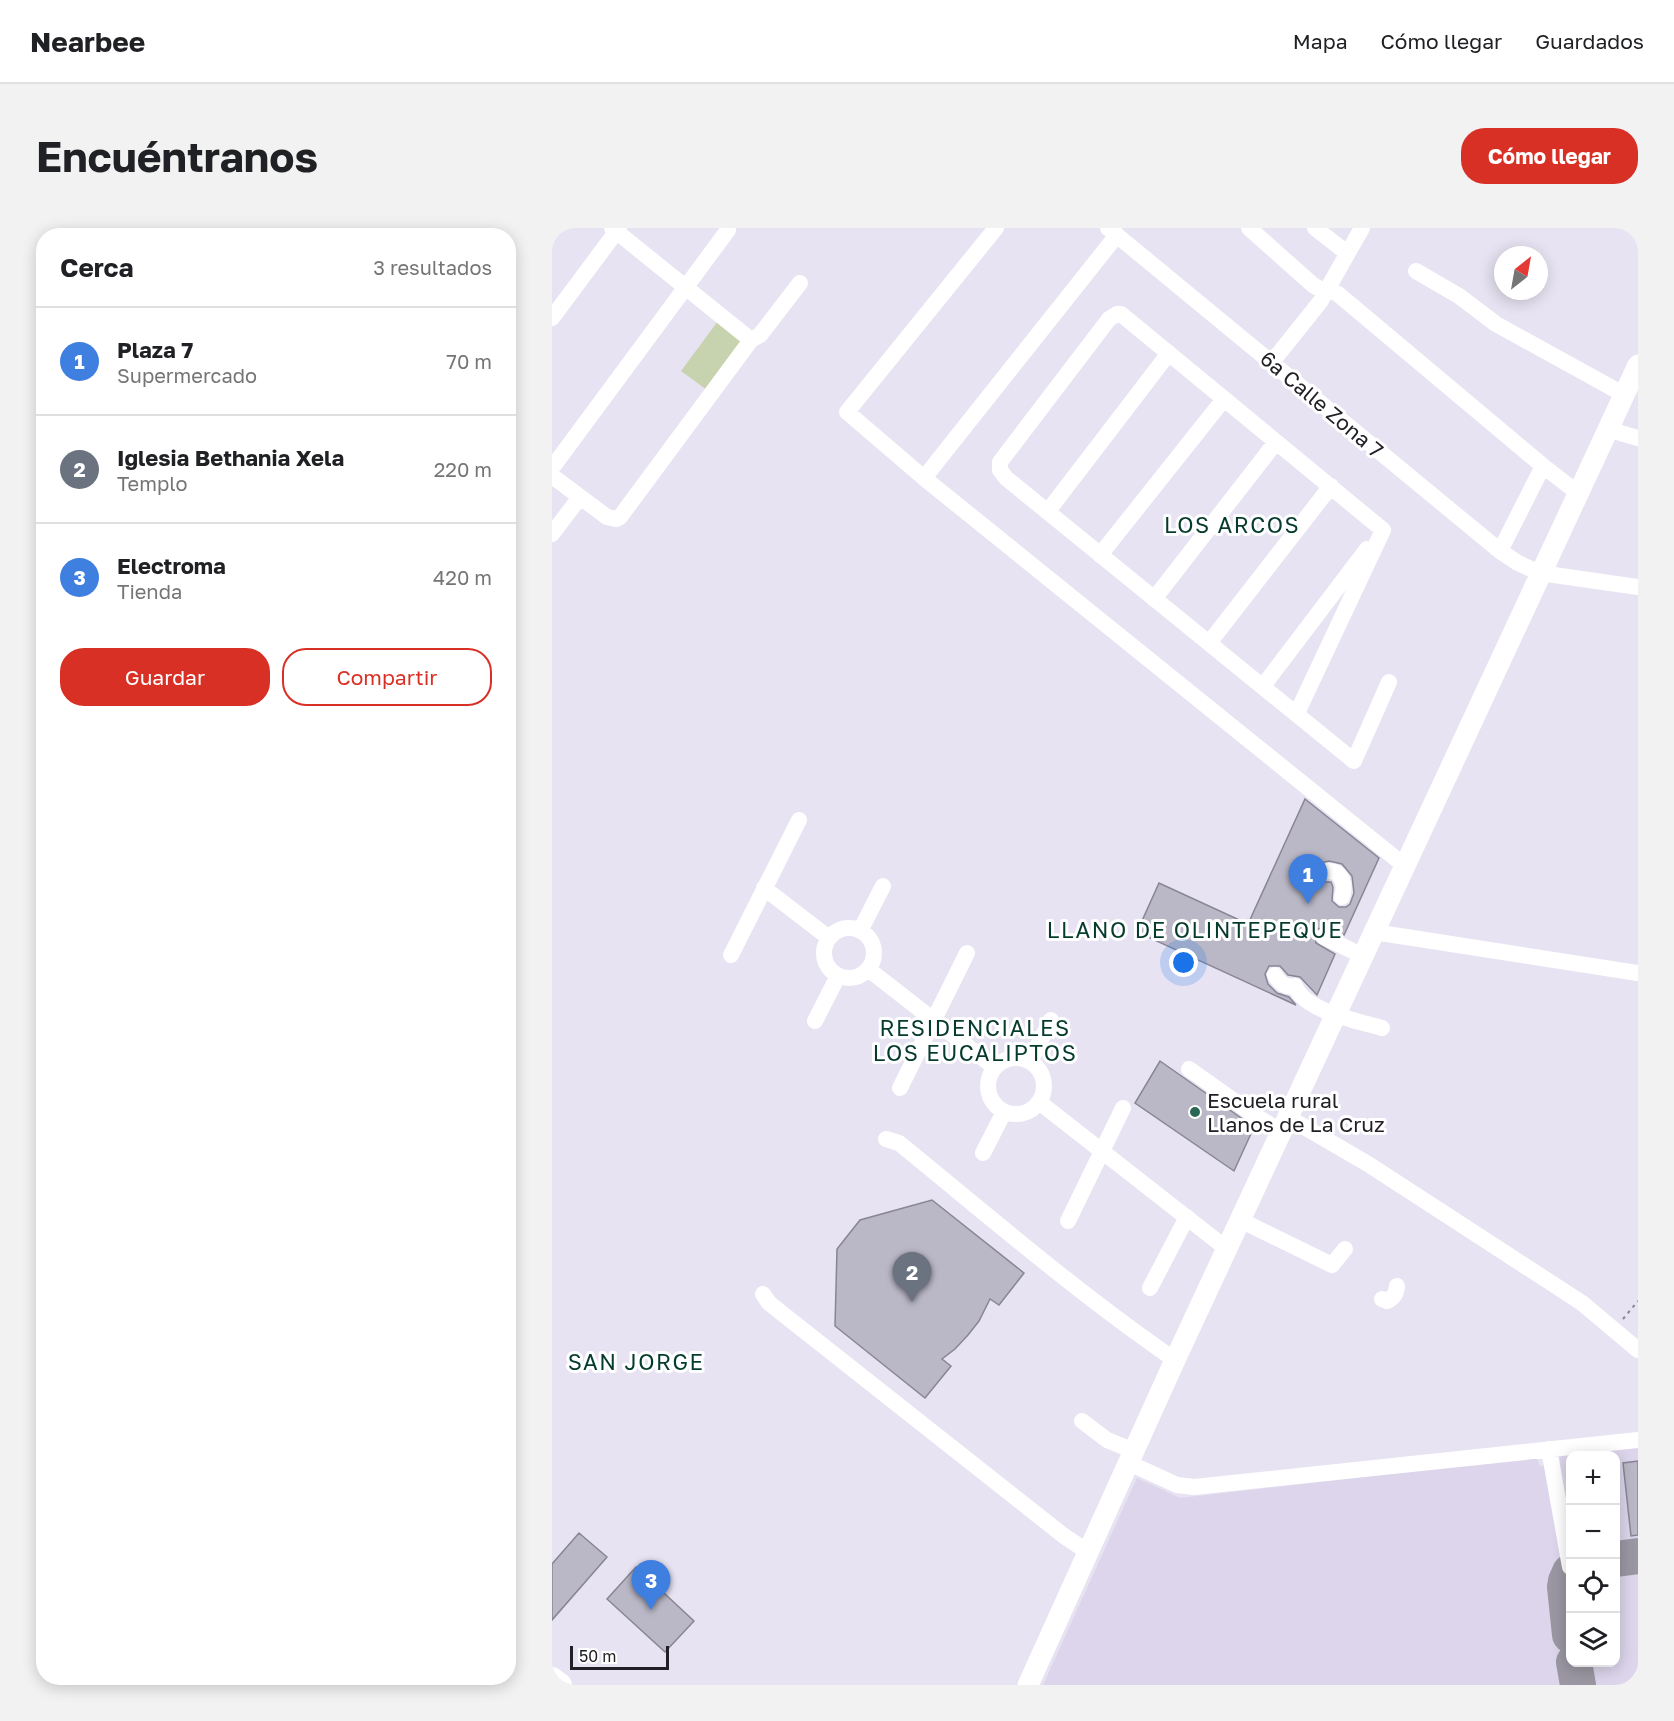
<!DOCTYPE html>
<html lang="es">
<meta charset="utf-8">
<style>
body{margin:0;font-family:"Golos Text",sans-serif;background:#f2f2f2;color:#202124}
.controls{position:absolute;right:18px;bottom:18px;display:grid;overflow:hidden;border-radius:12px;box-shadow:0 3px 15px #0003}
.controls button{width:54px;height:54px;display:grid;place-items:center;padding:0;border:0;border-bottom:2px solid #e0e0e0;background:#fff;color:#202124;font:30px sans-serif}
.compass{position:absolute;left:942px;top:18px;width:54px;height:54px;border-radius:50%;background:#fff;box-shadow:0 3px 15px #0003;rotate:31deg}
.scale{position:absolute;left:18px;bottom:15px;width:99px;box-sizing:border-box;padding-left:6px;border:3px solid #222026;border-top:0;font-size:16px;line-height:21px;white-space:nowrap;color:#222026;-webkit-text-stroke:4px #fff;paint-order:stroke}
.you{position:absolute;left:632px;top:735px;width:21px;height:21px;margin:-15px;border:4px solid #fff;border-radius:50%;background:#1a73e8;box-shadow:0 0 0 9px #1a73e833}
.badge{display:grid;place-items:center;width:39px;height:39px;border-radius:50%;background:#d93025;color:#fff;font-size:20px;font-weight:700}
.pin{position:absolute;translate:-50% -50px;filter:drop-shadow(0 2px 3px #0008)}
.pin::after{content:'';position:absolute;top:32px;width:21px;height:18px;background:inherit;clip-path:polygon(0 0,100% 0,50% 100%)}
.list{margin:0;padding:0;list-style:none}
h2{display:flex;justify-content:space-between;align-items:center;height:78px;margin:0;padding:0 24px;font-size:26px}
h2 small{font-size:20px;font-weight:400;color:#757577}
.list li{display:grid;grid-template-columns:39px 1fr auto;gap:18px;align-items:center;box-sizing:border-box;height:108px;padding:0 24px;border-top:2px solid #e0e0e0}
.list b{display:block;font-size:22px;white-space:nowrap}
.list p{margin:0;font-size:20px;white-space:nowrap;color:#757577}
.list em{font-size:20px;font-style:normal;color:#757577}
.actions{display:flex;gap:12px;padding:18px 24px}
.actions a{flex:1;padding:14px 0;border:2px solid #d93025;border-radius:24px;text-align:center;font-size:21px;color:#d93025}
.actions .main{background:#d93025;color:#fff}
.icon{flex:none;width:33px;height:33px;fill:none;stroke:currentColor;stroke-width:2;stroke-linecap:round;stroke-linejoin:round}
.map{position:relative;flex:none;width:1086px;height:1457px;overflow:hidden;border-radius:24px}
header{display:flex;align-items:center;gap:36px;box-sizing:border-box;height:84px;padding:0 30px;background:#fff;border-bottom:2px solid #e0e0e0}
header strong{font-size:28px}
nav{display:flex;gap:33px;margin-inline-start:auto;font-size:21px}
.intro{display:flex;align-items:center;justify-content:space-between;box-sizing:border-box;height:144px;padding:0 36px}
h1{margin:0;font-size:42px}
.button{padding:15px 27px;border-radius:24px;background:#d93025;color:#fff;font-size:21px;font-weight:700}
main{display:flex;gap:36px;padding:0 36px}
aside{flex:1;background:#fff;border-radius:24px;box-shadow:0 3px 15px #0003}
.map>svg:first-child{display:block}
</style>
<header>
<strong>Nearbee</strong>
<nav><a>Mapa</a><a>Cómo llegar</a><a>Guardados</a></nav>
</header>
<div class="intro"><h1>Encuéntranos</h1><a class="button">Cómo llegar</a></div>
<main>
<aside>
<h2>Cerca<small>3 resultados</small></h2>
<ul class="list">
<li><span class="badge" style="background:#3f7fe0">1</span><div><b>Plaza 7</b><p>Supermercado</p></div><em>70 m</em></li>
<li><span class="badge" style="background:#6b7280">2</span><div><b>Iglesia Bethania Xela</b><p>Templo</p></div><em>220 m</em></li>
<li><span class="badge" style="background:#3f7fe0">3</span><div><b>Electroma</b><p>Tienda</p></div><em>420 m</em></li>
</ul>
<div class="actions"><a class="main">Guardar</a><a>Compartir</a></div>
</aside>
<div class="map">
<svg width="1086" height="1457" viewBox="0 0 1086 1457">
<rect width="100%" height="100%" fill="#e7e3f2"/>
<path fill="#dcd5eb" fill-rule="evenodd" d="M1086,1218V1457H491L585,1250L628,1270L984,1229L988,1238L1008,1236L1007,1228ZM1018,1228H1064V1434H1018Z"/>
<path fill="#c7d2ae" d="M166,93L192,113L155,162L129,143Z"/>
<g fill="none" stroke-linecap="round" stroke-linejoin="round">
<path stroke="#9a97a2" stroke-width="36" d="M1064,1331L1086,1328
M1018,1344L1014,1353L1013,1359L1018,1407
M1022,1434L1026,1457"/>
</g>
<path fill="#bab7c6" stroke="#888694" stroke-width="1.5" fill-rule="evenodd" d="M753,571L827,630L792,707L772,699L766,701L762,705L764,715L783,726L765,767L748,749L736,747L728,738H717L713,746L716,756L725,765L737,769L744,777L585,704L607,655L696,696ZM777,633L790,636L800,648L802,665L798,676L794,679H787L780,673L781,659L779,654H766L760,646V641L764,636Z
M608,833L702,899L682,943L583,875Z
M380,972L472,1045L447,1077L438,1071L427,1093L416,1107L403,1121L390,1131L399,1138L373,1170L283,1098L285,1021L308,992Z
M1086,1233V1307L1079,1308L1071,1235Z
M27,1305L55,1329L0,1392V1336Z
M84,1339L142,1393L113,1424L55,1371Z"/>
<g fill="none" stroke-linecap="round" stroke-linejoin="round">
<path stroke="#88858f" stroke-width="2" stroke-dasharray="3 4.5" stroke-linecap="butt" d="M1071,1091L1086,1073"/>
<path stroke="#fff" stroke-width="16" d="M60,0L199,112
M444,0L295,184L372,250L853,638
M556,0L948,323L966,335L988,345L1086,359
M697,0L761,57L773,64H782L786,66L991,238
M763,0L795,25
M864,43L907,68L944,96L1071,166
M0,90L67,0
M720,134L768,74L810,0
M1055,201L1086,210
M0,240L176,2
M0,248L55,289L64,291L68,289L199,112L208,107L248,55
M372,250L565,7
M496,283L617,125
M831,302L569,86H565L557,91L448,234V242L454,250L802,533L837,454
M0,306L28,269
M948,323L991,238L1026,265
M548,327L672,171
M602,371L724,214
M657,415L779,258
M711,458L815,321
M745,485L831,302
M770,644C787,639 795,653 790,669
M212,660L277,710
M272 725a25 25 0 1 1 50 0a25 25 0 1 1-50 0Z
M308,703L331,658
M822,704L1086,745
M772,709L811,728
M179,727L247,592
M316,741L442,839
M723,747C727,755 734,760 743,758C752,783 806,793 830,800
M263,793L286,748
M436 858a28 28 0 1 1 56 0a28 28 0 1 1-56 0Z
M478,833L499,792
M637,841L702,887L730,904
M348,860L415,725
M487,874L675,1021
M737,890L816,936L1030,1075L1086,1122
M334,911L347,915C438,989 527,1066 623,1132
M431,925L452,884
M688,992L780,1037L793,1021
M516,993L571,880
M598,1060L635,989
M211,1066L217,1075L512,1308L536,1324
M830,1071L835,1073C843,1069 844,1065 845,1058
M530,1193L555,1212L582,1223
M997,1221L1018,1339
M577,1235L625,1257L642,1259L1086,1212"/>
<path stroke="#fff" stroke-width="21" d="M476,1457L623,1132L1086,137"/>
<path stroke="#fff" stroke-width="24" d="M0,1451L8,1457"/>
</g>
<circle fill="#2a6753" stroke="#fff" stroke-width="2" cx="643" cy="884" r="6"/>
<g text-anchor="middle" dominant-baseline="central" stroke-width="6" stroke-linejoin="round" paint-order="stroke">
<g font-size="21" fill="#222026" stroke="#fff">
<text transform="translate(770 176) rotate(40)">6a Calle Zona 7</text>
</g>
<g font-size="21" fill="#222026" stroke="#fff" text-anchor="start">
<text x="655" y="872">Escuela rural<tspan x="655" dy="24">Llanos de La Cruz</tspan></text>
</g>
<g font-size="22" letter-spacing="1.5" fill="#053b2c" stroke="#fff">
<text x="680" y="296">LOS ARCOS</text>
<text x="643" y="701">LLANO DE OLINTEPEQUE</text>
<text x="423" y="799">RESIDENCIALES<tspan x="423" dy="25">LOS EUCALIPTOS</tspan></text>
<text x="84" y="1133">SAN JORGE</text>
</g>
</g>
</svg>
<div class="controls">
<button>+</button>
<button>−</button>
<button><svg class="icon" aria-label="locate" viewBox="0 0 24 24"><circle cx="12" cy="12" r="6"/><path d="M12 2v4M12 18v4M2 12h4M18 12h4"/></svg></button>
<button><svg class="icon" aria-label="layers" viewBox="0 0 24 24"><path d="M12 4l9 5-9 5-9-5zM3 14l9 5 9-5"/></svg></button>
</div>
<svg class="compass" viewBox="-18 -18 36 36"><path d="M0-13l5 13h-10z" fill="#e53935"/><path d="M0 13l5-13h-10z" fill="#757577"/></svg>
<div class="scale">50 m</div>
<div class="you"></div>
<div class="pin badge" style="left:756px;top:676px;background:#3f7fe0">1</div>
<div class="pin badge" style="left:360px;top:1074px;background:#6b7280">2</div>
<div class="pin badge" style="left:99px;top:1382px;background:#3f7fe0">3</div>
</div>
</main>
